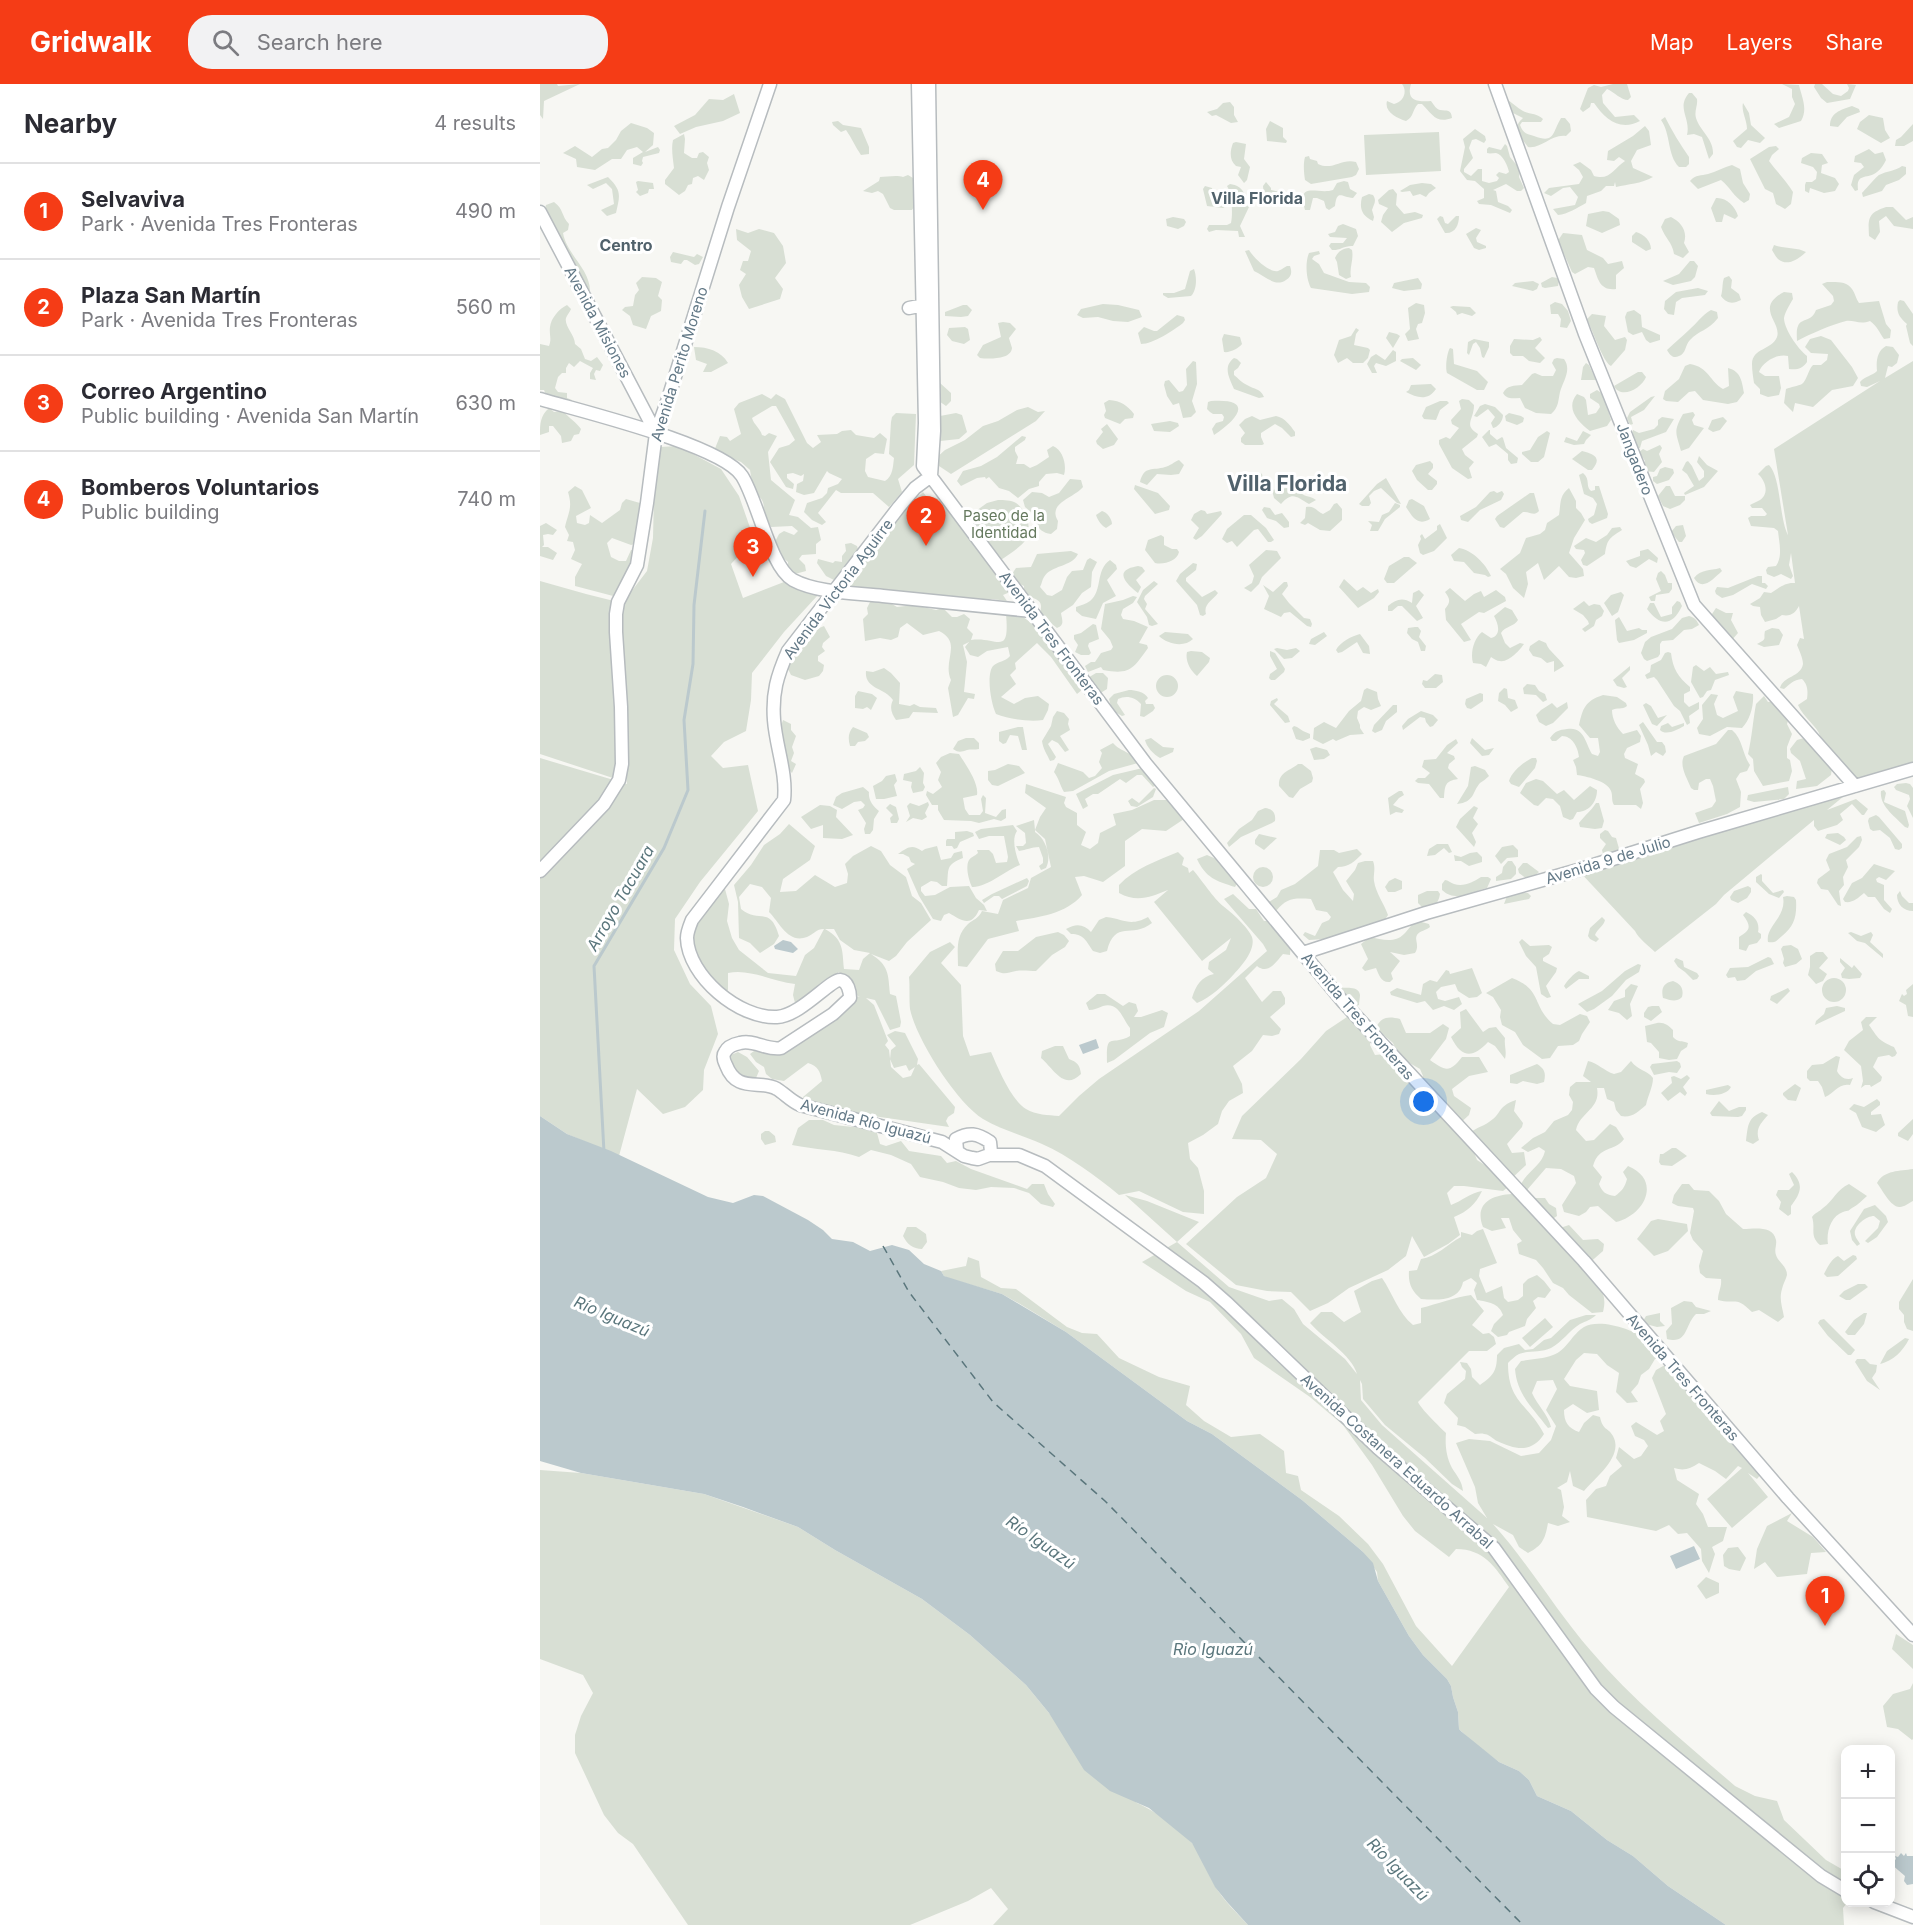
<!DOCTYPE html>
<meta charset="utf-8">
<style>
body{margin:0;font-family:Inter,sans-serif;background:#f2f2f3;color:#2b2b33}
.controls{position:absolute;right:18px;bottom:18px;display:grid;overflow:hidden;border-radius:12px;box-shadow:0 3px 15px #0003}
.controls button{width:54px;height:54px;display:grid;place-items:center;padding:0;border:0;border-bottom:2px solid #e1e1e2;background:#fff;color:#2b2b33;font:30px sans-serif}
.you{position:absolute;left:884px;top:1018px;width:21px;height:21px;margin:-15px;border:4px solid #fff;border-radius:50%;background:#1a73e8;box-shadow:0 0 0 9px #1a73e833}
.badge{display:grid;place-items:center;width:39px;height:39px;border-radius:50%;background:#f53c16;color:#fff;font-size:20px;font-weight:700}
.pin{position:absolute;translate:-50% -50px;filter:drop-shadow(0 2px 3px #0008)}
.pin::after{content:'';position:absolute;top:32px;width:21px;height:18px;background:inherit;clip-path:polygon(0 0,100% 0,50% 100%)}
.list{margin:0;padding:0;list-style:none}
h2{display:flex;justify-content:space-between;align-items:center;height:78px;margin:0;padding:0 24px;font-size:26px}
h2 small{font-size:20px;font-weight:400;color:#7c7c81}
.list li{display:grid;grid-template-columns:39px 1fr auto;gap:18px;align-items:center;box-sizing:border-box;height:96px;padding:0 24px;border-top:2px solid #e1e1e2}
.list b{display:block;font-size:22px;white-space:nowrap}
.list p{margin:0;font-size:20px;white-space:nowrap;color:#7c7c81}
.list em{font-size:20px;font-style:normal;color:#7c7c81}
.icon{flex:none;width:33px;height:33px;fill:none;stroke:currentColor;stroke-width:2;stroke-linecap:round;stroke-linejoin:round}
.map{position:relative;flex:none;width:1373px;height:1841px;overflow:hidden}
header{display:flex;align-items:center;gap:36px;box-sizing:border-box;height:84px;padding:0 30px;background:#f53c16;color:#fff}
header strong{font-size:28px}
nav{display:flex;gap:33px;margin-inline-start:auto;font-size:21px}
.search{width:420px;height:54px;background:#f2f2f3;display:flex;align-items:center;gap:15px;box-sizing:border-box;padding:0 21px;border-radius:24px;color:#7c7c81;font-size:22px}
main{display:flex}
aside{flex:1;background:#fff}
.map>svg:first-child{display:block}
</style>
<header>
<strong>Gridwalk</strong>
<div class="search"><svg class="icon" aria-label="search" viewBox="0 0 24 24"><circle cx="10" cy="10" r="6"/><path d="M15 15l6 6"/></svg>Search here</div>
<nav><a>Map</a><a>Layers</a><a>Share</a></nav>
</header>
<main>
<aside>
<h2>Nearby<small>4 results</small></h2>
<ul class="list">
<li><span class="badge">1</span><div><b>Selvaviva</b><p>Park · Avenida Tres Fronteras</p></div><em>490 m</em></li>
<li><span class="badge">2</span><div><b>Plaza San Martín</b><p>Park · Avenida Tres Fronteras</p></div><em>560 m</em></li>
<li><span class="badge">3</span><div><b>Correo Argentino</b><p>Public building · Avenida San Martín</p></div><em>630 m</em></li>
<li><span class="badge">4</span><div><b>Bomberos Voluntarios</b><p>Public building</p></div><em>740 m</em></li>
</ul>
</aside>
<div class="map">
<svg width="1373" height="1841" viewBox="0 0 1373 1841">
<rect width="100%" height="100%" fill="#f7f7f3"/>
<path fill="#d8dfd4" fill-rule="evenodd" d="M0,0H17L18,2L40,0L4,17L3,35L0,31Z
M862,0H871C866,17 877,18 891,17C894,21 896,25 900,26C907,27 911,25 912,34C896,40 892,30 882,20H878C872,26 874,33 866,37C857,34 844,28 847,17L854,20C863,18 868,8 862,0Z
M1073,0H1087L1091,13L1088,16C1081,16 1074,8 1067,5L1062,11L1063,19L1075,33L1094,31L1100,37C1080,48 1065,35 1054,19H1051L1050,23L1043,28L1040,25L1048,4L1054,1L1061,3Z
M1242,0L1259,1C1262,14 1268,25 1261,37L1239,44L1234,40L1249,33L1255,20L1252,13V5Z
M1275,0H1282L1293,10L1301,12L1308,7L1309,4L1307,0L1316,1L1310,15L1287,19L1281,14L1274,3Z
M1149,9H1152L1157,15C1158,22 1154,27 1156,34C1160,47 1174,55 1173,70L1169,75L1162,53L1154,50L1147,51C1151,34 1136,24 1149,9Z
M194,10L200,29L183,37L156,43L140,50L134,42L155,31L169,15L183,16Z
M966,15C972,18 977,24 983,27C991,31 997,29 1003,35L1001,38H982L980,41C983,49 986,50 994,52C1015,60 1012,49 1021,34H1025L1030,40L1031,47L1026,52C1011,50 1002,65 988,63C979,51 971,45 983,34L973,29Z
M690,18L694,23V31L698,38L691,39L676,31L672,32L667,28L677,25L683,19Z
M1203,19L1209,29L1211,41L1225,54L1220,59L1208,56L1201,64L1197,63L1193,57L1207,45C1207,36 1201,27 1203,19Z
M1312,22L1319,25L1320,28L1307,33L1298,43L1290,42C1290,29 1300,26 1312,22Z
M1329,31L1343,34L1345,46L1350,54L1341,59L1317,45L1320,38Z
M1125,33C1132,47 1140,60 1149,73V80L1146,83H1139C1127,71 1131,50 1121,36Z
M298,37L303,41L321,44L329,63V70L321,71C315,63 312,54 306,46L301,48L293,41L292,38Z
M730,37L743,44V53L747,57L746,59L727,57L726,45Z
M91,39L107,44L114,49L113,61L105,68L118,63L120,66L119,69L103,73L102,77L103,79L101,82L93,80V74L103,68L97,63L87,66L81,75H72L55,86L37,83L36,75L23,69L35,62L52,73L62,65L68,64L76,56L81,47Z
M1373,40V57L1364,62H1355L1356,56L1361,53Z
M1105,42L1109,47L1111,61L1097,66L1091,77L1093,84L1113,93C1101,100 1088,100 1076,103L1075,98L1074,102H1066L1061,107L1047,112L1046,119C1037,124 1028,130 1018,131L1013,125L1035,121L1038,113L1030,103L1023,104L1011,112L1004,109L1009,104L1039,100L1043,93L1039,86L1033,81L1040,78L1051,86L1054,92C1070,97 1074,84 1085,77L1079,73L1074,77L1067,76L1068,67L1093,52Z
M935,45L945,52L946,56L944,59L936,55L932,56L929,64L933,74L924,85V88L931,92L938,85H942V97L949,99L957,97L959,94L956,91L959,88L966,90L969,88C968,83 963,70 956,69C953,69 950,70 947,69V65L949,63L961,66L965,60L967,62L970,73L980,85L979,93L984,104L981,107H977L966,100L953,106L956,107L958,118L968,122L972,126L970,129L951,121L939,120L937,117L944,114V105L935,97L927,96L920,87L925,63L923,55Z
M899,48L901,87L826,91L824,51Z
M144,50L145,55L144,69L152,74H157L159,69L163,68L169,73L167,79L169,86L164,96L158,92L153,94L152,100L148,101L145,107L139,111L125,100V96L134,84C133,75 131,65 133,56Z
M696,58L706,60L704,75L710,83L707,96L704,99L698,91L701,83L696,82C689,76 690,67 693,59Z
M1236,62L1239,65L1232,71L1229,77C1237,88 1246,96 1253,108L1251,120L1245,125L1236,120L1233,109L1225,105L1210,75L1229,63Z
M1329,65L1335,70L1343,68L1346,76C1344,80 1341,85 1337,88C1327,96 1316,88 1318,106L1315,107L1311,101L1314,91L1324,83L1321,79L1314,78L1315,72Z
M1271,69L1282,70L1288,79L1282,81L1281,89L1295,94L1299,100L1295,107L1284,109L1270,104L1269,109L1265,107V101L1266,98H1272L1276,95L1277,88L1273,83L1261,79L1262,74Z
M769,72L770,75L777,77L778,80C793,87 801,74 816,78L819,85L816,91L812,93L771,100L765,96C764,89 763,80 765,73Z
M1192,81L1200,85L1203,99L1210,110L1209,116L1204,119C1194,113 1190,103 1181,96L1158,105L1150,97C1156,90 1161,92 1168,90C1176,88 1184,83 1192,81Z
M1362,82L1366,83V90L1359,96L1346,101L1342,107L1323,113L1322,109C1325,106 1337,92 1339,91C1347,87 1355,87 1362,82Z
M368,91L373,94V99L378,104L376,120L372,126H354L350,124L343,110L338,107L332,109L323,107L339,97L340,93C346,93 357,91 363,93Z
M68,93C82,107 80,111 76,129L67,132L61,126L74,120L72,105L66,99L53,105L47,101Z
M98,97L113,99L114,105H109L108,109L100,112L96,108L98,106L96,98Z
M804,97L808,98L810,105L817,109L813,114C801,113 797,105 795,122L789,126L786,124L784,117L777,114H773L770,126H765C756,96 778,111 793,106L797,99Z
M726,98L731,104V106L749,110L748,115L743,116L724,114L723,102Z
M882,99L891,100L896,104L889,109L886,113L880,110L873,112L870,107L862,108L860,107L870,101Z
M690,100C704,102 705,111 709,123L700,142L705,153H699L698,147L676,146L669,148L667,145L669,141H687L691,139C693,130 692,110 687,102Z
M665,102L672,104L674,116L678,120L684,119L686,122L683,124L667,122L663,105Z
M853,105L857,110L856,121L864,130L875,128L883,131L882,134L864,139L852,148L841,138L843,131L848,124L839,120L838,116L849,106Z
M829,110L833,111C837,117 834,120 832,126L834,133L833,137C822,132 819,125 822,113Z
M1176,114C1186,113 1195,122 1198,132L1195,135L1184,130L1182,138H1176L1171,124Z
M14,118C24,125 21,132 29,140L28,146L23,149C27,171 50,185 50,207L43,205V196L28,174L27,166L4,128L6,121Z
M1346,123H1353L1366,136L1373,133V145L1354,142L1346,132L1339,137L1340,148L1335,156L1329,152C1328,134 1328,129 1346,123Z
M1063,127L1069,128L1079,135L1080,141L1062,149L1046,142L1048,130Z
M900,132L903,133L905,139L908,140L916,132H919C919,141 915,150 905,149L897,135Z
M633,133L644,135L646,138L644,142L638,145L627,142L626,135Z
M1131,133C1141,138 1148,147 1144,159L1149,168L1143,174L1134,170C1132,158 1125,154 1121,143L1125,135Z
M803,140L816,145L818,152L813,162C805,161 799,167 792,166L789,162L791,159H803L807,154L790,153L788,150L795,148L798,142Z
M936,144L941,146L936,154L937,158L946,162V164L939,166L934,164L926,150Z
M196,145L208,149L219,145L234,149L243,162L246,179L235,194L243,205L240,215L209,225L202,213L199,201L206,190L200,186L203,177H208L211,167L197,156Z
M1096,148C1104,150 1111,157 1111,165L1106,167L1092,158V152Z
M1023,149L1042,151L1047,166L1063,174L1068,180L1082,177L1084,184L1076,191V205C1060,207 1058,195 1054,184L1048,183L1035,190L1032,188L1024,170L1020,166L1017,158Z
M1234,161C1245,165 1257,163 1266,168C1259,175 1247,183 1238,175C1235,172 1234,169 1232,166Z
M809,164L812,166C814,176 809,184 811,193L806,195L799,191L797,178L795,174C797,169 802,164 809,164Z
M709,166C713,173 729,189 738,187C739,187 745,183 747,182H750C752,188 752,192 746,196C735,204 724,191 714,187L705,167Z
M779,167L780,170L774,172L772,175L779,180L784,189L809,198L826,199L830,203L829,208L812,210L771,204C766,195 765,178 769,169Z
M133,168L154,173L157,170L163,173L159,180L155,181L147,176H144L141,180L131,178L130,173Z
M1150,177H1154L1158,182L1155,193L1151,197L1133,201L1123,197L1139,190Z
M654,185C657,193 657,206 651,212L628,214L623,211V209H634L645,205L650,187Z
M1189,192L1192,196L1191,204L1199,210L1201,216C1193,220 1187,220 1181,212C1183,206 1182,199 1184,194Z
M102,193L116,194L122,198L118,212L122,216L121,227L111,232L106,245L93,241L90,232L82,226L85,223L93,222L95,211L99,206L96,199Z
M1012,193L1017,194L1019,197L1018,202L1005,204L1002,203L1001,199Z
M878,194L882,200L881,205L864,207L852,204L854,199Z
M993,197L999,200L997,205L993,207L972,202L975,199Z
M1287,198C1296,198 1307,197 1312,205C1315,209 1316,215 1319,219L1339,217L1346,240L1351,246L1350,254L1344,255C1339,248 1337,242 1330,237C1320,241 1314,236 1306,237C1293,240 1270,250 1257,257C1257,254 1256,246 1258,242C1261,234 1272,238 1276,226L1291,221L1294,217L1293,212L1282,200Z
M1158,204L1168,207L1165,211L1142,214L1136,218L1134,231L1128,230L1124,225L1125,217L1136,208Z
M1244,208L1252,209L1253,215C1250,220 1245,228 1244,234C1244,245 1258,265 1267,272V278C1262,285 1257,286 1249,285L1248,272C1238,269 1222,278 1219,288L1225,292H1239L1241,304L1239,311L1228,313L1220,310V305L1214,299C1213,293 1212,286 1212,280C1212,264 1232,266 1237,253C1242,238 1214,224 1244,208Z
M1360,216L1364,217L1373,230V262L1370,259L1366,242L1367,240C1359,233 1356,228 1358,218Z
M1015,218L1022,220L1028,227L1031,237L1027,244L1020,243L1021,235L1018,230H1011L1010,221Z
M876,219L884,221L885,229L882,239L878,240L876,245L879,255L868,257L865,250L870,245L868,224Z
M563,220L578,221L599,226L602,233L588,238L573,237L558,233L543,234L537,231L541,225Z
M27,221L31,225C30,228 27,231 26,234C24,242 35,251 35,260L41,265L45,275L51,277L57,273L63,281L60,287L56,286L54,290L56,296L50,295V289L53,284L40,277L34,283L29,279L26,284V289H22L18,293L15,304L18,308L27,309V314L32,316L30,321L6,311L4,306H0V260L9,262C12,255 9,250 10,243C11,234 19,225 27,221Z
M423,221H427L432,226L428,232L421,233L405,232V228Z
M913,222L930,223L936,229L932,232L922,229L917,231L916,228L910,223Z
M1094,226L1101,231L1102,243L1120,251V256L1110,259L1106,256L1102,248L1093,251L1088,248L1085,233L1087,228Z
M1171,226L1177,228L1178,234C1168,247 1159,246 1150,256C1145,261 1146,270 1139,272C1133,275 1130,271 1127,266C1134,259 1142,253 1149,246C1157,239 1162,231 1171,226Z
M1052,230L1066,232L1064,242L1075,256L1085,253L1087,256L1085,266L1071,282C1063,278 1052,245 1047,235Z
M637,231L644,233L645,236L643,239C634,246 613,260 601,260L598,249L604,243L614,247H617Z
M463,238L470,239L476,245L469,254C469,255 472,263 472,264C471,276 448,275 440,274L437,271L443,261L461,253L458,239Z
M425,243L428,245L430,256L424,260L412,257L407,251L409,244Z
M816,244L819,246L816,250L814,261L828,264L830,266L828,274L823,279H813L807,274L798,279L794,271L799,256L811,252Z
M849,248L857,250L860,252L853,264L846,254Z
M684,250L700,253L702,260C699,264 690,269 684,268L682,255Z
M1281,252L1291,256L1312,283L1318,294L1313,302L1292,306L1273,323L1255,319L1253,328L1244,319L1246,305C1251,303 1258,302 1262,300C1267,296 1268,286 1273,281H1281L1287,276L1288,270L1271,269L1265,263L1270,255Z
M1000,253L1002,256L995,264L1005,274L1000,279L989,277L983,272H973L970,269V262L974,255L993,256Z
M934,255L949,258V263L944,274L942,273L940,264L936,258L933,260L929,271L927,269L928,258Z
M1346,262L1353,263L1359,271L1357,279L1352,283L1348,282L1345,294L1373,277V685L1315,703L1287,726L1316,715L1328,725L1324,731H1322L1312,720L1300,730L1303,736L1297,741L1278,747L1274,742V736L1184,811L1176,820L1115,868C1108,861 1099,855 1095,847L1038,786L1314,702L1280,652C1278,643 1263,633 1258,621L1267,615C1268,607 1268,601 1262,595C1253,596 1250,600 1244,605L1240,604C1243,592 1261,593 1263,580C1263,574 1259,566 1257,561L1260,554L1264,555L1259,522C1256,528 1251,533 1242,531L1236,535L1225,538L1221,531L1220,523L1213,522L1210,520L1220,514L1224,508L1231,509C1239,504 1245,498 1255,499L1251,469L1249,481L1253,492L1251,495L1241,490L1234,493L1227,490L1226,486L1228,483L1236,482C1243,472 1239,458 1238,447L1234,444L1211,442L1208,434L1211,432H1225L1227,430L1222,424H1212L1210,421C1213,419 1217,418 1220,416C1230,409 1225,396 1218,390L1226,382L1229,381C1241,393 1239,434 1248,451L1234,365L1340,297L1327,303L1321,302L1320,298C1325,292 1332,292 1337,287C1336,277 1337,267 1346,262Z
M154,263C168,263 181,267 188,279L171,288H163L167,280L156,276Z
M910,264L913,265L914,280L937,287L948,298L944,306H937L907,289C905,284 907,268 910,264Z
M853,266L856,268V277L846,282L836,279L834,282L837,289H832L827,280L831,273L836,270L845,276Z
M694,274L697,275L701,279L698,284L694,287V291C698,294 702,299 707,301C715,306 720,304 724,313L719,314L694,305C690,295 682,283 694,274Z
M873,274L881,281L876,286L860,277L862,275Z
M1017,274L1024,275C1032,286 1023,297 1020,308C1018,317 1019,323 1011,330L996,329L985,324L980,314C973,314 967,316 963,309C967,301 974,302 982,301L992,290L995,289L1002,292H1013L1016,286L1012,279L1014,275Z
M653,277L656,278L657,300L652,317L656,328L651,333L643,334L639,319L633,321L627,312L624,301L625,297L629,296L639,308L643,307L647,301L646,285Z
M1046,279L1049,281L1056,296H1041L1043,283Z
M1150,280C1169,283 1170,298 1183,305L1189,302L1188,284C1201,287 1202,298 1204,309L1197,318L1188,320L1163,316L1155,307L1149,308L1138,318L1126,317L1123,315L1125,307L1139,295L1145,282Z
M1098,288H1102L1106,293C1102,304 1081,316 1074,302Z
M400,299L411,309V317L406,322L396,315L397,301Z
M891,300L896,305C888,317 877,314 866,308L869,306L871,301Z
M1057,306L1063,310L1071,336L1067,342L1050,347C1038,338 1025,324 1037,310L1044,313L1046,316L1048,331L1056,329L1060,323L1059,320L1050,314V310Z
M222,310L231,315L236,310L245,315L267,359L273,364L281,358L277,351L297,350L302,347L311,346L316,351L334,354L340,349L347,355L344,370L335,369L326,375L325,387L328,393L345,397C353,392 353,382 354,374L349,370L351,338L352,333L356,329L376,330L374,381L358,395L362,408L349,423L333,409H301L296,406L278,429L286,438L282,441L272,436L264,428L267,419L282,414L287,409L288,404L298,400L302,395L289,389L287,387L274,409L264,411L256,408L257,400L263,397L264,390L261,392L253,389L247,390V394L254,400L253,405L246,403L230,378L239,364L249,361L255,356L236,322H232L212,334C214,341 220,344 222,351L225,352L229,349L237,352L228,368L231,396L255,416L249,431L258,433L271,444L278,443L281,456L276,460V470L262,471L259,475L265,481L266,487L255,490L248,487V478L237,469L235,458L239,450L244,447L254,451L258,447L252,442L231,443C230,441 226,435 226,433C222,423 227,415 214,410L210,386L201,378L174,367L180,352L187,353L190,357L201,350L194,325L199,319Z
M1115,312L1104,326L1091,333L1093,340L1090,341L1087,334L1090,328L1111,313Z
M922,315L929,316L934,321C934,336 923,341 938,350L937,353L922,365L925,371L934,378L929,384L932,394L928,395L912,384L899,360V356L906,353L910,355L919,344L912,340L911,336L921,325L919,317Z
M569,316C581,317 587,321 594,330L593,334L585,335L580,340L565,334L564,331L566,327L564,319Z
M671,317C715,314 698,335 674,351L672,345L676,339L683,337L684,333L682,330H673L670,328L667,325L668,318Z
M900,317H907L909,319L900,326L896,336L884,335L882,332L886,323Z
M945,320L955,323L963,331C963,337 958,343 953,344L951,339L955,333L948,325L937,333L934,332L940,322Z
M488,323L498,328L505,327L496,337L411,390L399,382L395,375L405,366L425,356L443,342L458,337L477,326Z
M9,324L14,328L23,327C29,334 36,338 41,345L39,350L34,351L31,357L22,359L21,352L13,342H9V348L0,351C0,340 0,332 9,324Z
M1153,328L1155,331L1152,336L1154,341L1164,344L1149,364L1141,367C1136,348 1133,348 1143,330Z
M416,329L422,331L427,348L419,355L400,357C394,350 398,340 400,332Z
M969,329L981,332L984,334L983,338L977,341L966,337L965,332Z
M736,332C745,334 750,341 755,348V352L751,353L742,344L735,340L721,349V353L724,360L722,361H705L701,358V354L705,349L699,341L705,335L712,332L720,336Z
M1122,333L1134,335L1126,348L1102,357L1100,364L1097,365L1092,351L1093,346L1099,349L1114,345L1118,341V336Z
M1183,333L1187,337L1180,346L1173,348L1168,345L1172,336Z
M630,337L638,339L639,342L630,348L614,347L611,340Z
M567,340L578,355L574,361L563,365L557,360L556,357L563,348L561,345Z
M949,346H950V350L957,356L962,353L963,354L966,364L978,374L977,379L971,380L968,376V370L956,360L949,363L942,353Z
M1007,347L1010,349L1004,373L998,378H991L982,370V368L990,366L998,353Z
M1043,347L1051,351L1046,356L1044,360L1034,361L1024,358L1026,353L1037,357Z
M482,352L486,353L485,356L475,363V367L478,373L476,380H484L490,384L497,381L509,373L507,366L513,362C523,366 527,381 524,391L517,389L506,390L499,398V402L489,405L478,414L469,407L459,404L449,393L446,395L445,393L437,394L421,402L417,397L423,387L441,382L457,373Z
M1120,361L1122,364L1119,370L1122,378L1114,388L1105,387L1103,381L1105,377L1099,368L1103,365L1107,367Z
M138,362L181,385L199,412L214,455L191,480L203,514L244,498L278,511L244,548L212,589L211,616L206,647L184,658L171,672L183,684L208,681L218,727L160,798L135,835L134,866L150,900L171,922L178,950L164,986L163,1006L145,1023L123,1030L97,1005L79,1072L27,1050L0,1032V674L87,700L79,528L84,517L107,487L113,454L114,411L120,363Z
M1042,367C1053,370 1063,373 1052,386H1048L1032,375Z
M1159,372L1167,381L1178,387L1164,403L1145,411L1144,409L1154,402L1147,390L1142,386L1146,378L1148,377L1152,382L1159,397L1164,393V387L1157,378Z
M639,376L644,381L639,390L631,391L617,390L607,401L600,398C604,381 613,387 625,383C630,382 634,378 639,376Z
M890,377L893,380V384L888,390L897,397V400L892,406H888L877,396L872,387L876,381Z
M1125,383L1133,385L1134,389L1129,396L1117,400L1113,397V393L1117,392L1120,385Z
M719,388L722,390L723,395C717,402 713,407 703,405L696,393L702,390Z
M1043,389C1051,396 1045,402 1051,407L1055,406V402H1059L1068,430L1067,434L1052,440L1049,438L1048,435L1054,431L1057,420L1053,414L1044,410L1039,391Z
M846,394L861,420L857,419L841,404L834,407L829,412L831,419L829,422H822L819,420L837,400Z
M530,395L541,396L543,403C534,414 507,419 518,437L517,445L511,450C503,449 498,445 495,437L497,433L485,423L483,416L492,408L502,409L509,413L519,409Z
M753,400C758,402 757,405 761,409C765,413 771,412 776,416L769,420C756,413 753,407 741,420L734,414L732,406L747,404Z
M595,401L618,409L630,422L629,426L615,430L594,405Z
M35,402L42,406L51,424L36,432L37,439L45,441L49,439L50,431L62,439L80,426L82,419L86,415L107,421L105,429L98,435V459L91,461L72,454L67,459L71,473L79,477H86L91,466H99L77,513L35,502V493L42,480L31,475L35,466L33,458L27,457L29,451L25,443C28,429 33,424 28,408Z
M1126,402H1130L1135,412H1145V416L1140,421L1130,425L1123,422L1118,412Z
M1029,404L1036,417V424L1041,429L1045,436L1034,454L1029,469L1043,485L1044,492L1036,494L1029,493L1019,482L1004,496L998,479L986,488L988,500L984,514L973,504L966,490L960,485L980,469L986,454L1000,450L1005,446L1007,439L1019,431C1021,419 1019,412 1029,404Z
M954,407L957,409L962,407L964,410L961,416L940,426L928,438L921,436L920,432L936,423L950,408Z
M383,408L386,412L397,414L405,421L470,508L463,511L467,517L452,515L444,518L303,505L364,426Z
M990,409H994L999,427C994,433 990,427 983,428L964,444L960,443L955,435L957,432Z
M872,415L884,422L890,435C878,442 873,434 866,423L869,416Z
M458,416C464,416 471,416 476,419C488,427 493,446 484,458C478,465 469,470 461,476L429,432L447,419Z
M797,419L802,425V436L790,447L780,446L768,439L765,441L760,439L765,434L766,423C775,421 777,428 783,430L790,426L794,420Z
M855,419L860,421V423L845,435L838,447H830L832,441L828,437L839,438L842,431L849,428Z
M724,423L730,424L735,431L742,429L749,438V443L744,444L736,437L727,434L722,426Z
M661,426L665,427L667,430L681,427L682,430L662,452L656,456L653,454L659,444L651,436L654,430Z
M562,427C567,428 572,435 572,440L566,444C562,442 558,437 556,431Z
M704,431H711L726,444L734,456L731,458H728L718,445L714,446L697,463L692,457L687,459L682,455L687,445Z
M6,439L17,446L13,451L8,450L3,451L4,461L2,463H8L17,469L13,476L0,472V442Z
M900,440L907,454L894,467L883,471L880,469L878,461L881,455L880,452L882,450L885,455L897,446V442Z
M1143,441L1146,452L1142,458H1139L1131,448L1136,442Z
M1080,443L1082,446C1069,454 1067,456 1065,470L1047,482L1043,481L1041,476L1045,469L1044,466L1036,465L1034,462L1046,454L1056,458L1067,451L1072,444Z
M621,451L624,453V461L632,465H637L639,468C637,477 624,481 615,479L605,466L608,456Z
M311,459L317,462L319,468L294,496L286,492L277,479L278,475L293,479L295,477L302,478V472L306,467L305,460Z
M919,464C932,466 946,480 951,492L948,493L945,491L934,489L924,478L914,477L911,471Z
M1108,465L1118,474L1117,479L1109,475L1096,484L1090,482L1086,477L1100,472V467Z
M726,466L737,467L741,474L722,493L719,500L711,508L704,504L712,499L714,492L709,481Z
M531,467L538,470C532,483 511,481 504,493C502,496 502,499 500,503L507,511L512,512L522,506L527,493L532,487L543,486L547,476L550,474L557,478L552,488L551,503L542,509L533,521L521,529C522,536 525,541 517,544L501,531C500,528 501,525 501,522C501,514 489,514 484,509V502L474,497L472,490L476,484L491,483L497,470Z
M864,473H869L877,479L854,499H847L844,495L849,482Z
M570,476L576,481L577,485L567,496L576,512L563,519L556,535L542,532L536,527V523C541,521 546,520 550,517C563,507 555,486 570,476Z
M653,479L657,480L656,486L646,494V497L662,513L675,506L678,509C673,516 663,520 666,530L663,532L660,531L657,521L636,497L640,490Z
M598,482L602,483L605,487L596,496L601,503L598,509C593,505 575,491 588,485C591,483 595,483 598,482Z
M1180,484L1182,487C1173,495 1162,508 1154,494C1161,485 1170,487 1180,484Z
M1121,487L1125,491L1128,499H1132V505L1129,509L1116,511L1115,517H1111L1109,513L1121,507L1116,495L1118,489Z
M1218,492H1222V499H1225L1228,502L1226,505L1212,500L1193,511L1182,514L1176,510L1175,507L1177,503L1188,504Z
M804,495L817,507L823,503L831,509L838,505L839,508L834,514L818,524L799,503Z
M0,497L46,510L78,518L79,696L0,670Z
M614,497L618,500L605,512L604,515L607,520L605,525L618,540L612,542L609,541L607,533L597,518L603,506Z
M744,498H747L748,502L742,510L749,519L764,534L770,535L772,540L771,543L767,542L750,528L744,529L741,533L724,525L729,512L723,501L733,508Z
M910,504L925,517L934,510L941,507L944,513L956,506L965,513L966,517L944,529L939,528L921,540L931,556L924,558L906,536L905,525C911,518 910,515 905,508Z
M879,506L884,511L876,522L883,534L877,537L862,522H858L852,527H848V522C856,515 863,513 872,519L873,509Z
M1081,508L1084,511L1078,528L1072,532L1064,519L1071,511Z
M593,512L597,513L593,519L583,525L581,531L583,535L594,537L608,543L599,559L607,561L608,564C593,585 590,591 563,586L561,583L548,588L545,582L551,578H555L561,569L571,566L573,563L570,556L561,545L565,520L583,516Z
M347,517L357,523L374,521L396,526L403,524L412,533H417L424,530L430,535L427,544L433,550L431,556C457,552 470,574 466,530L472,525L504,548L543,605L537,610L511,573L497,559L475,579L476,585L470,591L476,600L461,613L474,620L485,614L498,612L509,620L508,626L503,636C489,638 469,635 456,630C451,620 446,591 453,582C458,577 465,578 470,572L468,563L447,567L438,573L430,571L425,563L429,558L423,561L427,578L424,608L435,610L434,615L428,614L418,631L413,633L408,604L411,596C402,576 423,559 399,547L383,551L367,539L360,544L358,553L351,556L340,554L325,557L323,535L328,530L327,524L330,518Z
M1044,517L1049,522L1054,520L1060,521L1064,527L1062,532L1056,536L1054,542L1045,548L1042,545L1049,540L1048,537L1043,531L1033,525Z
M1137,517L1140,518L1142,522C1132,543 1120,542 1107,525L1110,519H1114L1121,533L1132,530V523Z
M965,523L972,526L978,536C974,543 965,542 961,549L965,559L970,564L980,559L984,560C980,566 968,579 960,577C957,577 954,575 951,573L946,583L941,580L933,579C930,569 934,554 942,548L951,554C962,551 958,539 954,532Z
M1176,524L1186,529H1193L1191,536L1198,549L1191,557L1174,537L1172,530Z
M1149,532C1154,533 1157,536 1159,541L1152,545L1144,546L1133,556L1122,557L1120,560V570L1118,573L1107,577L1104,575L1101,569L1105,558L1111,553L1132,545L1142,534Z
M1079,533L1087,547L1099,544L1102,546H1107V549L1094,556L1079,559L1077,556L1075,536Z
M553,540L556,541L559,555L549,559L548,562L551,569L549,571H541L535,568L538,561L534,555V551L541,549Z
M273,541L277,545L284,542L290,553L283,559L282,563L285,567L278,572V577L284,581L283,587L279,592L265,596L251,591L247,583L253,572L259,568L261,559Z
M875,543H878L881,547L879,553L886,562L885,567H881L878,558L872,555L867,549L868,544Z
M1232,544L1239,545L1243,551L1239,561L1224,563L1217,560C1228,555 1223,555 1225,547Z
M625,548L648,550L653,555C644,564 627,560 619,552Z
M784,548L787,552L775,561L769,560L771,555Z
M820,550L829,562L830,570L823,569L817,558L802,568L798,569L796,566C800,558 812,552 820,550Z
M999,556L1006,559C1009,568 1019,573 1024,582L1014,588V577L1007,579L1001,574L993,572L989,566L990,562Z
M737,564L747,566L756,564L760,567L752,574L744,575L734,565Z
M651,567L662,568L670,574L669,578L657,592C650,586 645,577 647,568Z
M730,567L735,569L745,585L744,588L735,596H731L729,594L730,590L737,585L730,572Z
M1128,568L1131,569C1133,585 1138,593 1150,603V607L1144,610V618L1149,623L1159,618V625L1149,632L1150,639L1147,641L1140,627L1134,622L1117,596L1114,593L1107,595L1105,591L1110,588L1111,581L1121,576L1125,569Z
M1156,581L1164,587L1170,583L1176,590L1188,588L1189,591L1175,596L1171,606L1167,607L1163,613L1160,614L1151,598L1153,583Z
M1090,582V586L1082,594L1087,603L1084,604L1077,602L1073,596Z
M344,584L351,589L360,599L359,620L370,622L374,620L380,623L396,624L398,629L373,628L369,634L356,636C352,630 349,624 353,616C345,604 324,605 326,587L333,588Z
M556,589H563L568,594L567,605L559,610L546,595Z
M895,590L902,591L903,598L896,604H885L882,600L883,596L887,597Z
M616 602a11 11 0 1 1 22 0a11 11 0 1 1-22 0Z
M987,600L995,601L999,607L1005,610L1007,616L1003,618L996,611L984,610L983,604Z
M827,604L837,608L838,615L841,622L831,626L824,623L818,627L817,634L820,641V644L824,650L810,651L796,657L793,655L783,660L773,655L774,644L784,638L796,644L809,627L821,617L824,606Z
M964,604L967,605L968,614L975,616L978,624L971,628L965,621L958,617L959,609Z
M589,606C595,606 605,608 608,614L605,617L606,620H613L615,624L613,627L604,633L600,632L601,620C595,613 586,611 578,615L577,619L585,631L582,632L572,626L569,615L574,610Z
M318,607L332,610L337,614L331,626L327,623L323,625L315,624V612Z
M1196,607L1213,610C1214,621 1210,636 1202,644L1187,643L1170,652L1159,650L1157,644L1163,635L1162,621L1171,610L1178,611L1174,620L1177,631L1183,634L1198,627L1193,613Z
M940,609L943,610V617L931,625L927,624L925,620L926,615Z
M1063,611L1077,613L1086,619L1087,622C1082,626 1077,623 1072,626C1072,635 1077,644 1083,650L1097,646L1101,652L1100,658L1087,664L1084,670L1085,674L1098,680L1095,690L1104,695L1105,698L1100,705L1103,719L1101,725L1096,721H1074C1071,716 1073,712 1071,707C1068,697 1045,692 1037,691L1036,683L1033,676L1039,673C1038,663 1032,652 1022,652L1016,657H1012L1010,654C1015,647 1019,646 1027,645C1044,642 1045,658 1052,670L1058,672L1060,668L1058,654H1050L1039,641C1043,624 1045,617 1063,611Z
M1224,612L1228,618L1235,617L1249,633L1247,640L1252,650L1247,663V674L1250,676L1252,687L1249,697L1223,702L1214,687L1213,675L1208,670C1212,653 1213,636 1216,620Z
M737,614L738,616L734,620L748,632L750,638L745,639L730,621L731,617Z
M1027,618L1028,624L1013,639L1006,642L999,638L996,631L1001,626L1012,619L1017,624Z
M1106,619L1111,622L1118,634L1127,631L1117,642L1112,640L1103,621Z
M853,621H857V628L846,637L842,646L835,649L832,647L834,641Z
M517,627L524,629L529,635L528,640L530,646L520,652L529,666L525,668L518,659L512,656L508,660L516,673L514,676L510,677C507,670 503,665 502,657L511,642L513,633Z
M881,627L893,631L898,636L893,642L890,643L886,638L885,634L880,633L863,646L862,642L868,635Z
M243,636L251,640V646L256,652L252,663L254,669L251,677L256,680L252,689L244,681L241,642Z
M1103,638L1117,658H1122L1125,662L1126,668L1123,672L1116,668L1111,672L1108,661L1099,641Z
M1128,639L1132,643L1144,639V642C1137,646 1126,652 1120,646L1121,642Z
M754,642L757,643L763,647L770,650V654L763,657L756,655L752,644Z
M313,643L327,649L329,653L325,657L318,658L315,662H310C308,655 308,649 313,643Z
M478,643H483L487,666H482L478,652L470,651L466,659L463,660L459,657V648Z
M1188,646H1192C1203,655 1202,670 1210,681L1207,687L1200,689L1196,695L1201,708L1200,723L1187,730L1159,739L1155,729L1172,723L1176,717L1173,702L1170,695H1166L1159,699L1158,706H1154L1151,704C1147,694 1139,682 1144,672L1176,660Z
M426,654H434L439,659V665C435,666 430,665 427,666C421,668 419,669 413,665L418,657Z
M611,654L623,663L634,664L633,668L620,674C614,671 606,662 605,656Z
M932,654L945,666L954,664L949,671L942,672L930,659Z
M1264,654L1268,655L1292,684L1291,691L1277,702L1256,705L1257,697L1266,695L1260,677L1251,669L1250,665L1257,656Z
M916,655L918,659L907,669L914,672L915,675L909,680L908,684L918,695C905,697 905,701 904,714H900L889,700L878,699L875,697L878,694H885L890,689L882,683L884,676L896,675L907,661Z
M573,659C582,669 590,666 598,679L569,687L533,707L524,708C520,701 519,695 514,688L518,679L543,688L549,694L555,692L562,684L559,678L562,669L560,666Z
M776,663L787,666L790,671L784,675L774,676L770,665Z
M410,669L419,670C426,681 439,699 437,711L423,714L425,725L429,731H440L443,727L441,715L443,711L446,714L445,729L456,733L462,726L466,725V734L461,737L454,735L439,739L431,737L404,736L398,726V721H392L386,711L387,707L393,710L402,703L398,696L401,688L396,679L401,673Z
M992,674H996L997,677L995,684L979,703L971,700L969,697C972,687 984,678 992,674Z
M468,680L479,682L485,689L458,702L452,701L448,696V687L455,686Z
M758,680H762L771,687L773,694L772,698L760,705L753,714L749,713L739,702C738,688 750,687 758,680Z
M935,682L945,686L949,692C946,695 943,697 940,699C932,708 935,718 917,720L928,702L931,683Z
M380,683L384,689L383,699L385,703L383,707L373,709L371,703L372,698L363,696L364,690L376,687Z
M607,683L616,701L613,703L602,691H597L586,699L580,695L558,710H553L545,715L548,722L543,725L536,710L573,691Z
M355,690L357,697L354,701L357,712L344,715H336L333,702L342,697L346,692Z
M996,695L1003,697L1017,710L1024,706L1034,716L1050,702L1057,706C1057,718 1049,728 1037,728L1033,735L1030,736L1023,733L1020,722L1013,715L1006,714L998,722L994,721L980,709L986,699Z
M1366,699L1370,700L1373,704V734L1367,722L1370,715L1369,711L1356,706L1354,703L1357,700Z
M486,700L526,713L524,719L526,723L537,729V741L546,748L541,761L550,765L558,759L560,749L576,741L573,730L592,726L614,716H629L644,735L626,747L602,745L585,757V782L563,798L544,792L535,793L542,811C526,830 499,833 476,837L479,847L448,855L427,883L418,882C418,867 415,852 428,840C434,835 438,835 442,827L458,830L463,816L488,804L491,794L511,783L505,755L495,746V748C506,755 512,773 506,784L501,786L499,782L503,779V774L499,763C492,763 486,766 479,767L476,762H483L486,759L485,749L476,742L494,736L495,746L500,733L506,724L485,709Z
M323,703L329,708C328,716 333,722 339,727L334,735L333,746L330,750H325L324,745L326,739L318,726L323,724L325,721L321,717L314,718L302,725L293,721L296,713L302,709Z
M1248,703L1249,710L1244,715L1214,718L1207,716L1208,711Z
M614,704L616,705L613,713L597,723L591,722L588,717L592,714L599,719Z
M1344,706L1346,709L1344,718L1365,727L1369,741L1368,744L1365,743C1356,733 1339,722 1341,707Z
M859,707H862L864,711L859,714L853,721L864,726L862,729L856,728L850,731L848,714Z
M388,718L389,721L385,729L387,733L382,736L373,734L366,738L370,732L367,722L370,719L379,722Z
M1056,719H1059L1064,737L1062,744L1055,745L1040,743L1039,739C1045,731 1051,727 1056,719Z
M350,720L356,723L359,735L357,739H351L350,734L353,731L346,724Z
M280,721L290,722L297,726L296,733L313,751L302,755L283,754V741L271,745L261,733Z
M934,722L938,724L933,734L938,740L932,749L936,758L934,763L916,743L920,735Z
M725,724C733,725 736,729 735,737L732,739L701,753L689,763L687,759L699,745L712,736L718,727Z
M1336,731L1339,733L1362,760V764L1359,766L1355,765L1350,754L1340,746L1333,747L1330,745L1328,737L1329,734Z
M249,740L275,762L270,776L243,795L240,808L256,807L275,791L295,803L307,799L308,790L305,780L313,772L331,762L341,767L350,781L366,793L372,812L381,819L391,836L367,858L356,872L349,877L331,870C349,882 348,889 350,910L356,912L361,938L360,943L350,946L335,916L326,914L334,921L348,957L345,961L349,966L351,983L363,994L371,992L375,983L369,987L366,981L354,984L350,975L351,966L356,962L347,951L355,947L365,949L378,975L377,981L379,980L415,1023L414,1029L408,1033L406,1037L409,1043L278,1024L265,1019L263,1013L282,997C280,987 278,982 268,979L244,997L232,995L226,990L224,983L216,978L210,970L214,967L224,968L316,912L320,913L316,911L299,888L281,900L256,923L253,911L255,900C233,898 210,884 188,889V906L182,910L157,888L149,853L167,811L185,805L189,820L187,837L192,854L199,866L228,889L256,892L265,871L274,864L284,845C276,845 274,850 267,853C248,860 240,839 229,828L231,814L222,803L210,800L199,813L201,825C219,840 230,821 239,852L234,860L220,869L210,859L199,854L198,818L194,801L211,781L224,761L240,750ZM285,845H294L300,856L314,866L330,869L323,875L319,886L304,885C302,865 304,856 285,845Z
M473,741L477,747C471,755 476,772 480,781C465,787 446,804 432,803C429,797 425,783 429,776C431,773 435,772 438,769L437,766H449L453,770L456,779L467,778L468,773L464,752H449L439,755L435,748L441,745Z
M1065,746L1068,747L1072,753L1076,754L1080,768L1066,771L1063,770L1062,766L1066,760L1060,754V750Z
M427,747L433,749L434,752L420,758L417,764L414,765L412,762H406V757L407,755H415V748Z
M1298,749L1304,753L1306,756L1300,761L1285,754L1287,750Z
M719,750L737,754L724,766L715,760V756Z
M1321,752L1322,756L1319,763L1306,776L1308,783L1303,793L1304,801L1299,807L1301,822L1298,821L1288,806L1281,805L1277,799L1278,795L1290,786L1286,776L1289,770L1307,763L1317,753Z
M897,760H908L912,768L909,769L904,764L895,771L887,772L889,765Z
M973,761L978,766V773L967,774L961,780L955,772L962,763Z
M397,762L401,776L411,774L414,769L422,767L423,774C405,781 409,785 407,802H402L397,798L391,797L381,803V807L385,812L395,811L410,803L429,802L436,814L444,821L447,827L439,826C431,844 421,836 409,829L404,831L401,837L393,835L379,812L367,785L375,780L371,778L369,773L363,770H358C368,763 372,760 382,767L385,765Z
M817,765L822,770C815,777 809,783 798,783L793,788L803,806L813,817L814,810L806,797L815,786L818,779L825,777H833C836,785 833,790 834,797C836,810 844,819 848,831L844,837L815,846L799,854L769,856L763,851L765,848L775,852L782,839L789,836L791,833L787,828L776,826L771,815C753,814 747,814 736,827L728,828L724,821L737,813L741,806L755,800L778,782L780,766H794L799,769Z
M638,768L644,774L642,781L648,784L649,789L653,786C661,795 674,815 683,822C691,828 708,843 712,853C716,865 702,882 694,890C685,900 670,914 657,919L652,914C656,901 661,893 674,890L668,885L669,878L686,866L691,854L662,877L614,818L628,806C611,813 597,819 579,809V801C595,784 617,777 638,768Z
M937,768L942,773V778L929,782L921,777H915L914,771L921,773L930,769Z
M667,771L704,787L695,803C676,797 666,794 657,775Z
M968,777H972L976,783V790L971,795L956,797V793L962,789L963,783Z
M983,779H987L999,788L992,794L987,795L979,789L978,785Z
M1334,780L1355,787L1346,796L1339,793L1336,795L1337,798L1344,801V816L1352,825L1350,829L1344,825L1335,813H1328L1324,809C1318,814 1313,819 1305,818L1303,815L1312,799L1322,794Z
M713 793a10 10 0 1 1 20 0a10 10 0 1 1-20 0Z
M1221,790L1222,791V797L1233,809L1243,806L1244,808L1239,814L1229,810L1216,798V793Z
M941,793H948L951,795L947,804C932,808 916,819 902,806V800L905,796C908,796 911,799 914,800C924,803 933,798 941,793Z
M487,794L489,797L487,802L462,815L459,812H454L444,819L442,816L452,810Z
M855,794L862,797V805L855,808H848L845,803L849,797Z
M1208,802L1211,804V808L1207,814L1198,819L1191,816L1190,813L1194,807Z
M887,807H898L900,810C898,822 893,822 882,823L878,819V811Z
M1360,807L1362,812L1369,819H1373V827C1363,827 1357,820 1357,811Z
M981,808L988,809L991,812L989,815L964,820L967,812Z
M693,810L709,825H716L724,837H734L751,855L750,871L743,870C736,878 728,891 717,882L705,894L722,918L733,907H741L745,914V920L730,933L741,945L739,950L732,952L723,951L712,967L693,982L702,1000L703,1009L689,1017L682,1027L678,1040L663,1051L648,1059L650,1075L658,1084L664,1107V1130L643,1128L599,1107L579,1111C556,1092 529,1072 502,1060C483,1051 461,1046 443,1035C417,1019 376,955 370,925C369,915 370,903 369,893L390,868L410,858L415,863L401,879L421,901L423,952L430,972L451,968C458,984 471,1016 486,1025C496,1031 508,1031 519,1032L539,1012L559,995L659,927L727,867L723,860L684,815Z
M1247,812L1254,813L1256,816C1257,833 1254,842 1242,852C1236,857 1236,859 1228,858C1225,842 1247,833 1243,813Z
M1206,828C1215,832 1220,839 1218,848L1221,850V854L1217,859L1209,861L1206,867L1199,865V853C1210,846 1212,843 1203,831Z
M566,833C584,835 590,843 608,833L612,839C592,855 575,835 567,867L560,869L553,867C546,857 544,850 531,850L526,845C536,839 544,840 551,848L559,836Z
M1062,833L1065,836C1064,842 1057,845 1055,851L1059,855L1056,858L1050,855L1048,852L1050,844Z
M878,837L889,840L890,843C887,846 879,847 877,851C874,856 880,861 875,869L864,871L850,868L860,877L851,889L853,895L850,898C841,899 839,891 836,884L825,887L822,884L828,875L821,860L830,853C841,855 854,860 864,850C869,845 871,840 878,837Z
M518,848L524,851L529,857L525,863L512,871L496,887C490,887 482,886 476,887C467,889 465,891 456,887L455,880L463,867H478L496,853Z
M1311,848L1321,852L1331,848L1333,851L1330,858L1343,870V874L1325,859L1317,857L1308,849Z
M982,855L990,862L1009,861L1012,863L1009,870L1003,874V877L1017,884L1016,888L1006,902L1011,913L1007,914L1001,910L996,883L986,872L979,858Z
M1251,861L1258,865L1262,875L1256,880L1245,883L1243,879L1244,875L1241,865L1243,862Z
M1276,868H1283L1288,874L1279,884L1287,890L1283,897L1276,900L1268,891L1270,883V872Z
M1228,873L1231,874L1234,880L1216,887L1205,896L1197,897L1195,893L1188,894L1186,891L1190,884L1208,883Z
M1136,874L1143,877L1144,883L1157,889L1159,892L1157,895L1153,896L1145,888L1138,883L1134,877Z
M1300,874L1312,884L1314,881L1322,890L1320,894L1309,895L1302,894L1301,890L1305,884L1300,878Z
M1098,880L1101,881L1099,888L1086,896L1072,912L1054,925L1047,928L1038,920L1062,907L1085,887Z
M932,884L942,909L937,913L929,914L918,907L915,900L901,903L896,908L898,915L905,917L919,913L922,920L914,926L904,922L893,926L885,917L877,919L851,911L850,908L857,904L881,911L883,900L890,896L897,898L906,886L909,887L910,890Z
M1039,887L1049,892V895H1039L1026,905L1024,902C1027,897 1034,889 1039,887Z
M972,894C1003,906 991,921 1013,940L1020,941L1040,930L1047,932L1050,938L1042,950L1039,957L1033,961L1018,962L1010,974L1002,975L983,961L975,948L962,941L960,933L961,926L953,913L946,909Z
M1282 906a12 12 0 1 1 24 0a12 12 0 1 1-24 0Z
M1133,897C1141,900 1144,905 1142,913C1136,919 1130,916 1123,914C1121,905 1123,899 1133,897Z
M1091,900L1098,902L1090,920L1092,932L1087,936L1079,929L1068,926L1074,917L1085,913V906Z
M1373,900V933L1368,932L1366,921L1359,917L1362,910L1364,912L1367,910L1366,906Z
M798,903C804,905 819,901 820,911C820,914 819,917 819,921L816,922L809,920Z
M1248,904L1250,907L1237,920L1230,916L1231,912Z
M557,910H565L583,922L589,918L596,920L598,927L594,933H601L622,926L628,929L624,943L610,949L574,976L567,979C566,946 571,963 590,952V944C582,934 579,918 563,922C558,924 554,926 549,926L546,919Z
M1112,922H1119L1122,928L1111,937L1104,933V929L1108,923Z
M1297,922L1305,924V927L1275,941L1276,937L1284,930L1286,924Z
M926,925L943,948L949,944L956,943L965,954C964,962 967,967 965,975L955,962L948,958C933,974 922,975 911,953L921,944L920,928Z
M807,933L817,938L831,954L830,961L835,971L845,970L893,1021L909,1041L914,1043L882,1000L883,992L880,985L866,977L856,966L853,959L836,944C841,933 848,932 860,935L866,949H890L903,940L909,944L906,955L890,976C905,987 910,989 922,973H939L948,988L929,992L912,1005L914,1012L931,1024L929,1031L916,1043L933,1066L937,1076L951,1085L928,1051C934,1044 942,1043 949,1038C963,1029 956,1023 976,1016L974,1027L983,1039L982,1043L967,1060L972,1069L984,1068L986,1081L970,1096L968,1103L963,1107L924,1102H914L907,1109L911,1121C922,1117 930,1109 942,1107C935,1121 928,1127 914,1133L920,1151L908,1160L884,1173L872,1152L866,1172L848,1186L809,1204L788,1219L770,1227L751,1208L727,1207L696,1201L646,1160L697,1113L726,1094L737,1070L721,1056L692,1055L702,1032L761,975L786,947Z
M1326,933H1337L1329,941C1338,954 1339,957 1354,963L1357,969L1355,972L1352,973L1349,971L1338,973L1333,983L1342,993L1341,997L1331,1003L1330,1001H1325L1321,1004L1323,997L1321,982L1304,966L1309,957L1323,946L1321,938Z
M1117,939C1124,938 1128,941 1133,946V953C1138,959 1142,956 1148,959L1147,963L1141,967L1137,975L1129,976L1119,974V968L1111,959L1107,958L1105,942Z
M515,962H523L529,975C537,978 540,981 541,990C524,1007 514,985 501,974L502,967Z
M198,968L207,973L219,987L216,994H199L186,973Z
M1296,972L1300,973L1297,987C1300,993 1306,997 1313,994L1310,1001C1298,999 1295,1009 1285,1013L1282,1003L1278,997H1270L1267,994V987L1272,981L1283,980Z
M1048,977C1058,979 1064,987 1074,990L1081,988L1091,977C1097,986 1107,986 1113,994C1113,1003 1108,1011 1106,1021C1098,1028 1092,1034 1081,1032L1076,1026L1074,1018L1067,1015L1064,1004H1057C1061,1025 1040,1028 1036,1046L1046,1057L1054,1056L1070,1040L1076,1043L1084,1055C1075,1068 1059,1061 1053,1082L1062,1093L1059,1100C1062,1108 1066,1111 1075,1112C1082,1107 1085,1103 1087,1095L1083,1088L1088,1082C1122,1096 1105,1131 1076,1138L1058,1122L1050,1123L1046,1128L1039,1132L1024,1128L1022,1121L1036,1099L1034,1092L1021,1085L1006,1084L987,1106L980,1103C985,1088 1002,1082 1005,1067L999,1063L988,1068L981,1064L993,1054L1005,1048L1014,1037L1028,1031L1032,1026L1033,1018L1029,1011L1030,1003L1036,998H1051L1043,992Z
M1137,977L1140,979L1141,983L1137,989L1129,988L1114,991L1110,983L1112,980Z
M997,980C1005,985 1006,989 1004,998L997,1000L983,997L977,1000L970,999V991Z
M1147,991L1150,994L1143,1003L1147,1009L1145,1012L1140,1008L1128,1017L1121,1009L1132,999L1131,993L1134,992L1141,995Z
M1255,1000L1261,1004L1256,1017L1248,1016L1243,1011V1009Z
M1188,1001L1191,1003C1187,1011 1174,1012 1166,1010V1006Z
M1337,1015L1340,1018V1021L1331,1028V1031L1341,1030L1345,1041L1336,1048L1322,1043L1316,1029L1309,1025L1314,1020L1324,1023Z
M1179,1017L1189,1027L1199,1023H1206V1026L1202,1032L1198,1033L1172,1032L1170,1029Z
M1222,1028L1228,1031C1221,1039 1215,1045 1219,1056L1213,1060L1206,1057C1208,1043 1207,1034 1222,1028Z
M1373,1035V1050L1368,1057L1358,1052V1049Z
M269,1036H283L294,1041L323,1044L337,1049L340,1060L346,1062L361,1057L369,1067L401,1072L407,1079L416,1077L431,1085L487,1105L492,1100H504L508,1110L515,1120L513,1123L501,1120L489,1109L474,1104L451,1103L436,1106L419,1104L403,1098L380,1093L371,1080L351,1071L331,1066L319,1073C297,1065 275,1066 252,1061L258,1044Z
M225,1047H229L235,1052L236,1058L225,1061L221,1055V1050Z
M1132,1064H1136L1147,1072L1132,1082L1121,1081L1119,1078L1120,1070H1123Z
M1373,1085V1117C1369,1119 1364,1123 1360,1123C1351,1124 1342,1105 1337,1099C1344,1086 1360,1087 1373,1085Z
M1252,1088C1265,1101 1260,1110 1251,1122V1130L1248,1132L1239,1125L1241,1118L1236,1111L1238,1106H1249L1254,1101L1249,1090Z
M1142,1100H1149L1154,1106L1169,1107L1179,1117L1186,1130L1203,1145C1214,1145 1233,1141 1236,1156C1237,1161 1234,1166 1236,1171C1238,1178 1247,1182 1247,1191C1246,1195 1243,1200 1242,1205C1239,1215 1242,1222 1244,1233L1238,1238L1219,1226L1212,1228C1195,1211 1195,1221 1178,1216C1178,1208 1182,1203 1181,1195L1166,1194L1160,1189L1159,1182L1163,1167L1153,1156L1150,1149L1154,1127L1153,1124L1138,1122L1132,1119L1134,1111Z
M1309,1100L1327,1112C1322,1116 1318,1121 1312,1124C1305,1129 1312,1125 1303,1128C1291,1132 1286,1148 1288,1160L1280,1161C1269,1151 1276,1145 1272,1133C1276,1128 1279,1128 1283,1124C1293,1117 1297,1105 1309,1100Z
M972,1110C986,1117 993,1136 1004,1139L989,1114H1005L1009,1120L1016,1124L1017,1132L1011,1136L1017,1145L1029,1141L1043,1156L1058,1155L1064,1160L1063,1167L1047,1181L1043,1182C1054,1199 1069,1205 1063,1228L1052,1229L1029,1211L1023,1204L1013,1199L1003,1184L996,1176L979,1170L977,1160L982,1157L973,1146L969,1134H961L966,1144L952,1147L943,1143C934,1120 951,1111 972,1110Z
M585,1111L607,1117L659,1138L637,1158L689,1203L729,1217L742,1215L754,1225L763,1240L805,1275L817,1290C812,1271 783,1254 770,1239L781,1228H792L804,1238L821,1228L814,1207L832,1197L842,1194C853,1210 858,1229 873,1241L881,1239V1224C897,1220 916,1213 931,1211L944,1227L932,1241L943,1250L949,1249L954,1253L956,1260L947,1267H929L878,1318C881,1325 899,1342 906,1349C905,1361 906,1372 912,1384C917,1392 922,1397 923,1407L912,1400L885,1374L845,1341L823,1315L822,1300L820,1296L821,1316L842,1341L947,1434L938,1419L935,1403L916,1359L929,1355L950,1357L981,1372L999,1369L1011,1356L1016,1342L1006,1326L1017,1305L1013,1296L997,1297L992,1309C997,1321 1008,1330 1011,1343L1008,1344C993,1324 977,1311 975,1285L981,1277C991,1275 1003,1275 1013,1271C1027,1266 1032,1250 1044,1243C1059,1234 1094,1245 1106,1256C1112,1261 1116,1269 1121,1275H1115L1109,1285L1101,1291L1098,1300L1091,1308L1098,1318L1087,1319L1076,1308L1079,1289L1067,1281L1057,1270L1044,1269L1036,1276L1024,1295L1030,1302L1057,1307L1059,1326L1047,1329L1033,1320L1024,1326C1024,1338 1028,1344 1039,1348L1044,1339L1053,1331L1060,1333C1063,1347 1068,1343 1073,1352C1084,1372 1056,1393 1044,1407L1033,1402L1030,1387L1027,1398L1017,1404L1021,1406L1024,1423L1022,1432L1030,1438L1018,1442L1008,1439C1005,1455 1003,1461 988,1469L979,1463L973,1451L953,1440C989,1480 1016,1527 1051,1567C1093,1617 1146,1659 1195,1702L1215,1712L1237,1717L1244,1736L1286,1776L1305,1787L1306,1818L1307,1819L1303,1824L1304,1841H1186L1128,1802L1093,1772L1067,1756L1031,1727L997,1712L989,1696L979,1687L959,1678L935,1660L919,1645L918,1628L913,1613L911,1602L907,1595L883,1571L869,1552L838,1497L837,1488L822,1467L762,1416L672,1350L647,1337L526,1248L480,1220L462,1210L408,1194L404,1192L401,1187L426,1182L428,1173L439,1177L441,1193L461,1204L476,1205L527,1243L542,1249L557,1250L579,1274L619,1293L650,1302L646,1321L664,1337L691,1353L720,1350L744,1367L746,1389L758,1392L761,1406L799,1432L828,1460L843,1480L876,1542L912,1582L969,1503C955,1483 944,1465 916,1465L909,1473L875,1447L863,1432L832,1381L803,1341L770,1313L714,1274L701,1250L670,1218L646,1207L602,1178L637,1158Z
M1335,1121L1346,1132L1348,1138L1337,1153L1328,1159L1325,1157L1338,1144L1340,1137L1334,1132C1326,1132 1313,1142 1315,1151C1316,1155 1319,1157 1320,1160L1317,1162L1312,1156L1310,1147L1324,1125Z
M1118,1135L1147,1140L1148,1147L1128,1167L1114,1172L1097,1155L1111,1137Z
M367,1143H376L386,1150L387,1158L382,1165C373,1165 367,1160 363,1152Z
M943,1145L957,1179L940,1185L939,1192L946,1209L962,1202L964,1214L968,1218L978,1216L983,1212V1200L988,1195L997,1191L1004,1197L1011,1206L1005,1214L998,1213L993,1217L996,1224L987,1235L985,1242L969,1248L967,1251L958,1253L951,1247L954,1240L963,1231C959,1219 948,1218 937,1216L934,1206L937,1199L931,1194L923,1198C919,1218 897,1216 881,1215C872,1207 868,1200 869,1187L877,1186L881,1175C896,1173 908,1160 921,1153V1148L932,1151L937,1147Z
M1298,1172L1304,1177L1313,1171L1316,1172L1317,1175L1298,1192L1287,1193L1284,1190C1287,1184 1292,1174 1298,1172Z
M1373,1195V1247L1367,1245L1364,1238V1231L1359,1225V1218Z
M1318,1200H1325L1328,1203L1310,1216H1306L1299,1212L1304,1207Z
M1144,1217L1152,1218L1156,1223L1171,1227L1164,1230H1156C1145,1240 1148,1261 1127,1255L1126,1247L1132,1240L1131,1224Z
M1120,1229V1237L1125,1242L1117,1243L1102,1239L1106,1232Z
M1324,1229H1327L1324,1240L1315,1251H1308L1305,1248L1314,1236Z
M1046,1231H1056C1051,1236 1046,1237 1040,1240C1029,1247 1022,1258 1011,1264C1001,1269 989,1266 979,1270C975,1272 971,1276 968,1279C968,1319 988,1319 1004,1350C992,1369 976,1366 957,1357C953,1355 949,1350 944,1350C941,1349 938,1350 935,1350L925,1343L917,1341L918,1334L904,1319L907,1310L925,1295L926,1287L922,1283L920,1278L927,1279L931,1285L932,1293L940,1301C953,1292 957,1287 957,1271L964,1264L979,1260L985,1266L993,1265L1004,1256L1011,1254L1030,1236Z
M1005,1234L1013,1243L990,1263L982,1254Z
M1284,1235L1315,1266L1311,1271H1308L1288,1252L1278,1239L1280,1236Z
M1365,1254L1369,1255C1363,1267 1353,1277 1340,1280L1347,1267Z
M1317,1275H1325L1330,1280L1337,1281L1336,1288L1332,1294L1340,1306L1327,1297L1315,1278Z
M1125,1281L1138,1293L1163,1325L1221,1390L1217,1395L1208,1389L1228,1413L1192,1444L1167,1415L1202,1384L1198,1382L1186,1395L1175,1387L1159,1379C1150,1385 1144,1387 1134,1384L1137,1396L1159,1410L1156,1420L1163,1430L1168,1443H1187L1183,1457L1172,1463L1175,1470L1169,1489L1162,1477L1161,1465L1147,1449L1138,1450L1129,1441L1116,1447L1047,1433L1046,1416L1056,1405L1066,1402L1070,1392L1082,1382L1076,1374L1079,1363L1094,1375L1101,1372L1108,1362L1104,1356L1095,1352L1091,1342L1096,1338L1117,1351L1124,1347L1120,1337L1126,1330L1112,1294L1116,1286Z
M0,1386L41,1389L164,1410L258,1443L295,1466L382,1515L430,1551L486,1601L509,1629L597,1719C615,1727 642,1745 653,1760C662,1773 667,1788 675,1802C684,1817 697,1829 708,1841H453L468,1825L451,1804L428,1817L370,1841H148L93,1760L78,1749L64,1731L35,1669V1651L41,1632L53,1609L43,1591L0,1575Z
M1252,1429L1247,1437L1273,1453L1286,1468L1271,1469L1267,1490L1237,1493L1225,1478L1214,1485L1217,1465L1227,1442Z
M1198,1463L1206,1474L1200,1487L1189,1485L1184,1482L1183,1471L1188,1464Z
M1166,1493L1179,1499V1509L1166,1515L1157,1502Z
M1356,1550L1373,1561V1585L1352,1565Z
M1373,1599V1655L1372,1656L1358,1645L1347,1643L1343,1622L1353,1610L1370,1605Z"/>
<path fill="#bbc9cd" d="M243,856L251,858L258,865L253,869L235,865L234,862Z
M556,955L559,964L543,970L539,961Z
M0,1032L27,1050L71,1067L168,1113L193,1119L214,1111L223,1112L268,1136L283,1146L292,1155L313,1158L330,1167L352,1161L369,1166L384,1180L401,1187L404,1192L462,1210L526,1248L647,1337L672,1350L762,1416L822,1467L833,1479L838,1497L869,1552L883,1571L907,1595L911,1602L913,1613L918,1628L919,1645L922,1648L959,1678L979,1687L989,1696L997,1712L1031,1727L1067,1756L1093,1772L1128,1802L1186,1841H708L687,1818L675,1803L652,1759L609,1724L570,1707L544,1686L509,1629L486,1601L430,1551L382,1515L295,1466L258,1443L203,1423L164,1410L41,1389L0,1377Z
M1154,1462L1160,1475L1136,1485L1130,1472Z
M1361,1769L1364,1772L1366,1769L1367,1772H1373V1800L1367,1801L1364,1797L1365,1792L1351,1780L1356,1775L1355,1772L1358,1773Z"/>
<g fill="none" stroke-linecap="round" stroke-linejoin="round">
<path stroke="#bbc9cd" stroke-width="3" d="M64,1068L54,882L124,764L148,706L144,636L153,580L154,521L165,427"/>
<path stroke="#5a767c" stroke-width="1.5" stroke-dasharray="8 6" stroke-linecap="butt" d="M343,1162L369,1208L453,1318L565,1417L983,1841"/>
<g stroke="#b7bcbf" stroke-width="15">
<path id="major" d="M378,0L385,339L383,382L606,680L804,919L1044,1177L1248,1414L1373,1551
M389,0L394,347L391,392
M955,0L1045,250L1154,521L1315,702
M0,128L116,349
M369,224L389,220
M0,315C40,327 182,361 202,392C218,417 230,483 253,496C277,509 316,509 343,512C392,517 442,522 492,527
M391,392L375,404L359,423L248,567C237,592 232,609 234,636C236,663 247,689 244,716L152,836C150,841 147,848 147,854C148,892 199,935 237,933C260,932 290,896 300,896C308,897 310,908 310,914L293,930L241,964C227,967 214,955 200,959C195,960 188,962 185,968C182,972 184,977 186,981C197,1010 220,995 237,1005C245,1010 251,1017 260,1021L402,1058L424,1072L432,1074L438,1075L449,1071H479L505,1082L663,1198L688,1220L838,1364L954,1464L1056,1605L1074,1623L1281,1792L1306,1807
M0,787L64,720L79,696L82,680L81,623L76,548V530L78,518L97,481L107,419L116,349L128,315L188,123L230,0
M763,869L886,829L1038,786L1158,748L1373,685
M417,1066L416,1055C429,1048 437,1049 450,1058L451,1068L449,1071
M1334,1818L1373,1833"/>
</g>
<use href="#major" stroke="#fff" stroke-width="12"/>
</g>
<g text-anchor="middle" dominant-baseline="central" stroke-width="6" stroke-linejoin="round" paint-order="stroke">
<g font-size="15" fill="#637987" stroke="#fff">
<text transform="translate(58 238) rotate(62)">Avenida Misiones</text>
<text transform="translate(139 280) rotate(-73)">Avenida Perito Moreno</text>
<text transform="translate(1095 375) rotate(69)">Jangadero</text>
<text transform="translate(298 505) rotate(-53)">Avenida Victoria Aguirre</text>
<text transform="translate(512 554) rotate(53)">Avenida Tres Fronteras</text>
<text transform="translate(1068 776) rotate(-17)">Avenida 9 de Julio</text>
<text transform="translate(818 932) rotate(49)">Avenida Tres Fronteras</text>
<text transform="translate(326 1037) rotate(15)">Avenida Río Iguazú</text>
<text transform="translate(1143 1293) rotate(49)">Avenida Tres Fronteras</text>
<text transform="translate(857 1377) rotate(42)">Avenida Costanera Eduardo Arrabal</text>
</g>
<g font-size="15" fill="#65795e" stroke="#fff">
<text x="464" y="431">Paseo de la<tspan x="464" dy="17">Identidad</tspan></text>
</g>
<g font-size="16" font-weight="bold" fill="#51626c" stroke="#fff">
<text x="717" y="114">Villa Florida</text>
<text x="86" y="161">Centro</text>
</g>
<g font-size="16" font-style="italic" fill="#5a767c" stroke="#fff">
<text transform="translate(80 814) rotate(-60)">Arroyo Tacuara</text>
<text transform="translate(72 1232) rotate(23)">Río Iguazú</text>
<text transform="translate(501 1458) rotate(35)">Río Iguazú</text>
<text x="673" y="1565">Rio Iguazú</text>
<text transform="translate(858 1785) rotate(46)">Río Iguazú</text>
</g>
<g font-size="21" font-weight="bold" fill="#51626c" stroke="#fff">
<text x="747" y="399">Villa Florida</text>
</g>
</g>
</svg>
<div class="controls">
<button>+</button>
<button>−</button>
<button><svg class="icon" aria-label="locate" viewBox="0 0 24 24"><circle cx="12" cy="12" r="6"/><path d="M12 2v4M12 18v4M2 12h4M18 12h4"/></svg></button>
</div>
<div class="you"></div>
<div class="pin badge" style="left:1285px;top:1542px">1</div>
<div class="pin badge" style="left:386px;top:462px">2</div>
<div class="pin badge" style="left:213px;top:493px">3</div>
<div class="pin badge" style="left:443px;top:126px">4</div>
</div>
</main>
